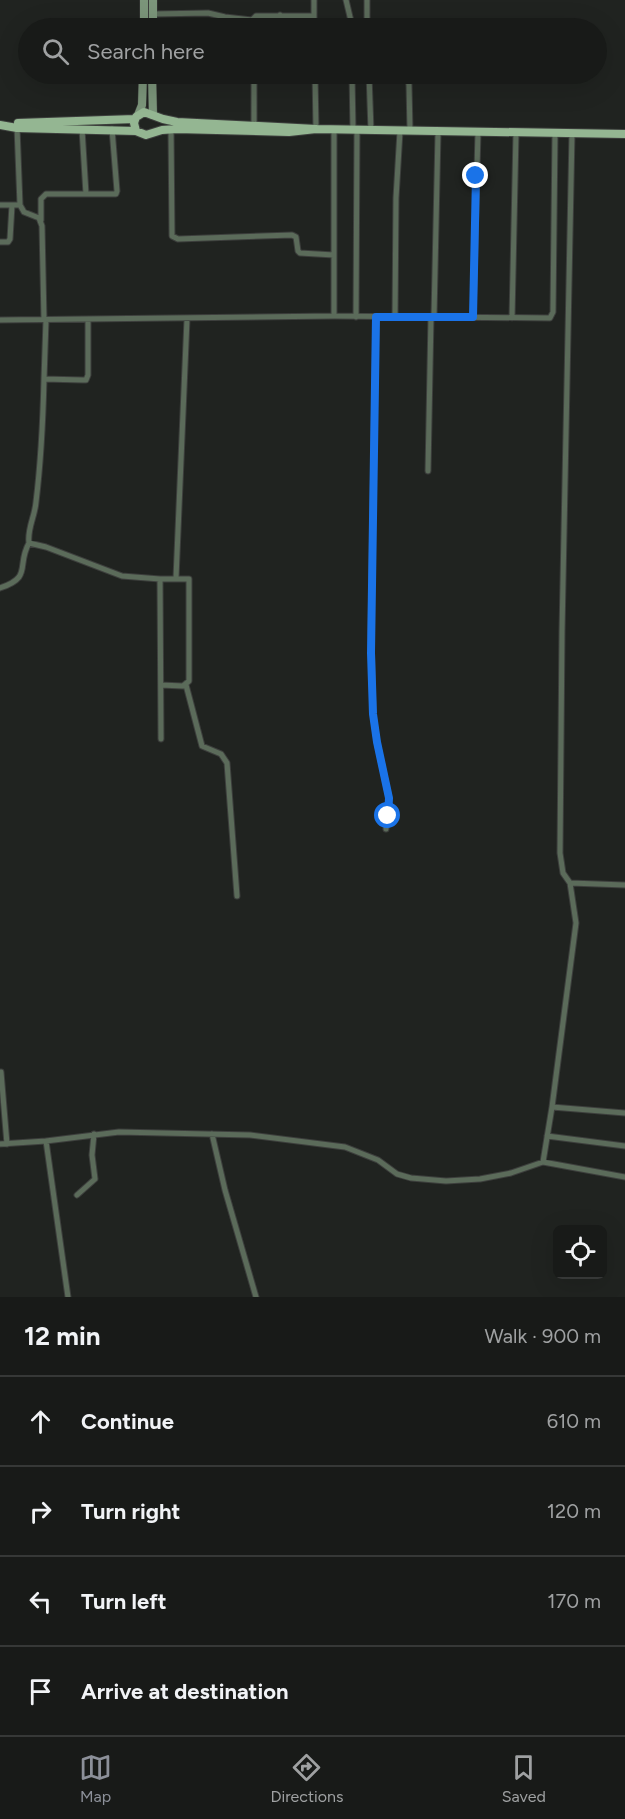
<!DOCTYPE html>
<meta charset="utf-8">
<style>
body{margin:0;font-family:Figtree,sans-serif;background:#252725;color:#f1f3f6}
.controls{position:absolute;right:18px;bottom:18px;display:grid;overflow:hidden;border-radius:9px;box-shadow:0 6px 24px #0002}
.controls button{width:54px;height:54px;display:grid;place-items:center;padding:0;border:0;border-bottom:2px solid #363837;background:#181a18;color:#f1f3f6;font:30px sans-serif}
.stop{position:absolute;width:18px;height:18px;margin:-14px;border:4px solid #1a73e8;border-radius:50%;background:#fff}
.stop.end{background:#1a73e8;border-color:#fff;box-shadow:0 2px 6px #0008}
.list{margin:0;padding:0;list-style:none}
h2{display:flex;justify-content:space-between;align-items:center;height:78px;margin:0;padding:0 24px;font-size:26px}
h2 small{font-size:20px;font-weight:400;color:#9fa1a2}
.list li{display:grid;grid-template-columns:39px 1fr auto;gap:18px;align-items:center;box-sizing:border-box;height:90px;padding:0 24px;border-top:2px solid #363837}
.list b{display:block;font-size:22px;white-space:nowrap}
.list em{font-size:20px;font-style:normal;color:#9fa1a2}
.icon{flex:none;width:33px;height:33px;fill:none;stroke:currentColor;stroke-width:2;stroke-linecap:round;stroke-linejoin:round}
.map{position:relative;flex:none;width:625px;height:1297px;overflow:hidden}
.search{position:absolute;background:#181a18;box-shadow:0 6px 24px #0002;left:18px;right:18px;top:18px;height:66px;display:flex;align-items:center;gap:15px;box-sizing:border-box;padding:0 21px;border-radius:33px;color:#9fa1a2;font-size:22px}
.sheet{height:438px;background:#181a18}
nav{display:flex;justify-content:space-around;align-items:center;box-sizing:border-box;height:84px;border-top:2px solid #363837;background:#181a18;font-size:16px;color:#9fa1a2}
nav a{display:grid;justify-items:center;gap:3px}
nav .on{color:#8c9099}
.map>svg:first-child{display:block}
</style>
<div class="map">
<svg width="625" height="1297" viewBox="0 0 625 1297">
<rect width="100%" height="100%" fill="#202320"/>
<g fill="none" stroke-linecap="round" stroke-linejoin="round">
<g stroke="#3d3f3d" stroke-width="7">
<path id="street" d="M314,0V28
M346,0L351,21L350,28
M367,0V28
M153,14L208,13L225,17L252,20
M280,15V28
M253,28L252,20L256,16H314
M406,28V27
M254,74V125
M315,74L316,129
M352,74L353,130
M369,74L371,131
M407,74L409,85L410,131
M82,129L86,194
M171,130L172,236L178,239L292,235L296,237L298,251L300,253L334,255
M334,130V316
M572,133L562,632L560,853L563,873L570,883L625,885
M0,205H20L17,127
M20,205L24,212L39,218L42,226L44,320
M41,220V199L46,194H116L117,191L112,129
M0,242H8L10,239L12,205
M434,316L438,133
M356,317L357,130
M376,317L371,632L373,714L377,742L389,798L386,829
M395,317L396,198L400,131
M473,317L478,132
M512,318L516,133
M0,320L334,316L550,318L553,312L555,133
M46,320L44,379L83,380H86L88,375V319
M428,471L431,317
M29,543C27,529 35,516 36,502C41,461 43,420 44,379
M176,578L187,319
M0,588C33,577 16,566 29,543L46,547L122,576L160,579
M186,685L202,746L221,754L227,763L237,896
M161,739L160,579H189V681L183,686L161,685
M1,1072L7,1144
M552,1107L625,1113
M212,1134L225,1190L256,1297
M547,1136L625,1146
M46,1141L68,1297
M0,1144L46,1141L119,1132L250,1135L345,1147L378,1160L397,1174L411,1178L446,1181L480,1179L511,1173L543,1162L625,1177
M543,1162L552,1107L576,923L570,883
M77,1195L95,1179L92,1155L94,1134"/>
</g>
<g stroke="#3d3f3d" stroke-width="9">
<path id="secondary" d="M144,28V0
M153,28V0
M152,74L153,115
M138,115L142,105L143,74"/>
</g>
<g stroke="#3d3f3d" stroke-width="10">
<path id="primary" d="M18,123L135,119
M0,125L17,128L136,131
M316,129L289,132L177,129L162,130L146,135L136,131L134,123L136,117L144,112L163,119L177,122L316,129L625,134"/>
</g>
<use href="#street" stroke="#5b6b5a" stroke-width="5"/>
<use href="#secondary" stroke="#7b957a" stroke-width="8"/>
<use href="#primary" stroke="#94b692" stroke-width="8"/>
</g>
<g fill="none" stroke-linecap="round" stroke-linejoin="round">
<path stroke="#1a73e8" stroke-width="8" d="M388,816L389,798L377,742L373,714L371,653L376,317H473L476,176"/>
</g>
</svg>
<div class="controls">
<button><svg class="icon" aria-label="locate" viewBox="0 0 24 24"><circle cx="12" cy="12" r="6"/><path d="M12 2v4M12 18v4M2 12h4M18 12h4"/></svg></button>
</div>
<div class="stop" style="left:388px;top:816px"></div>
<div class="stop end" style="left:476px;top:176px"></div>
<div class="search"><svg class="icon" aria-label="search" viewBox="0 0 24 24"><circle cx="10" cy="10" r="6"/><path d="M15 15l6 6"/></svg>Search here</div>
</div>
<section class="sheet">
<h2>12 min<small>Walk · 900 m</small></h2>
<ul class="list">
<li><svg class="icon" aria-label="ahead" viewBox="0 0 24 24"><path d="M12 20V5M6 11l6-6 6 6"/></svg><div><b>Continue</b></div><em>610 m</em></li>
<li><svg class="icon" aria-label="right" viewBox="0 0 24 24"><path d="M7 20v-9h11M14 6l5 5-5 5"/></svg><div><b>Turn right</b></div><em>120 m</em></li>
<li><svg class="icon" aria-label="left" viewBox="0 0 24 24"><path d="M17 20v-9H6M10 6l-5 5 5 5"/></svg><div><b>Turn left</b></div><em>170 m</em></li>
<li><svg class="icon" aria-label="arrive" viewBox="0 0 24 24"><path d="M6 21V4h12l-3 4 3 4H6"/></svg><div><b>Arrive at destination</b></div></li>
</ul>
</section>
<nav>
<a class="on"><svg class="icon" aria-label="map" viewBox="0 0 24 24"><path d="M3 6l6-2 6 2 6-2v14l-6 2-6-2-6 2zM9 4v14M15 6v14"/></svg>Map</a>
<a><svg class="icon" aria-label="directions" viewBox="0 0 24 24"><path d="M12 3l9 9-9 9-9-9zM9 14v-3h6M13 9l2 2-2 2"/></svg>Directions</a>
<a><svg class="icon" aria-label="saved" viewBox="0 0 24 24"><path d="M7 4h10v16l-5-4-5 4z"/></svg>Saved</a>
</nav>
